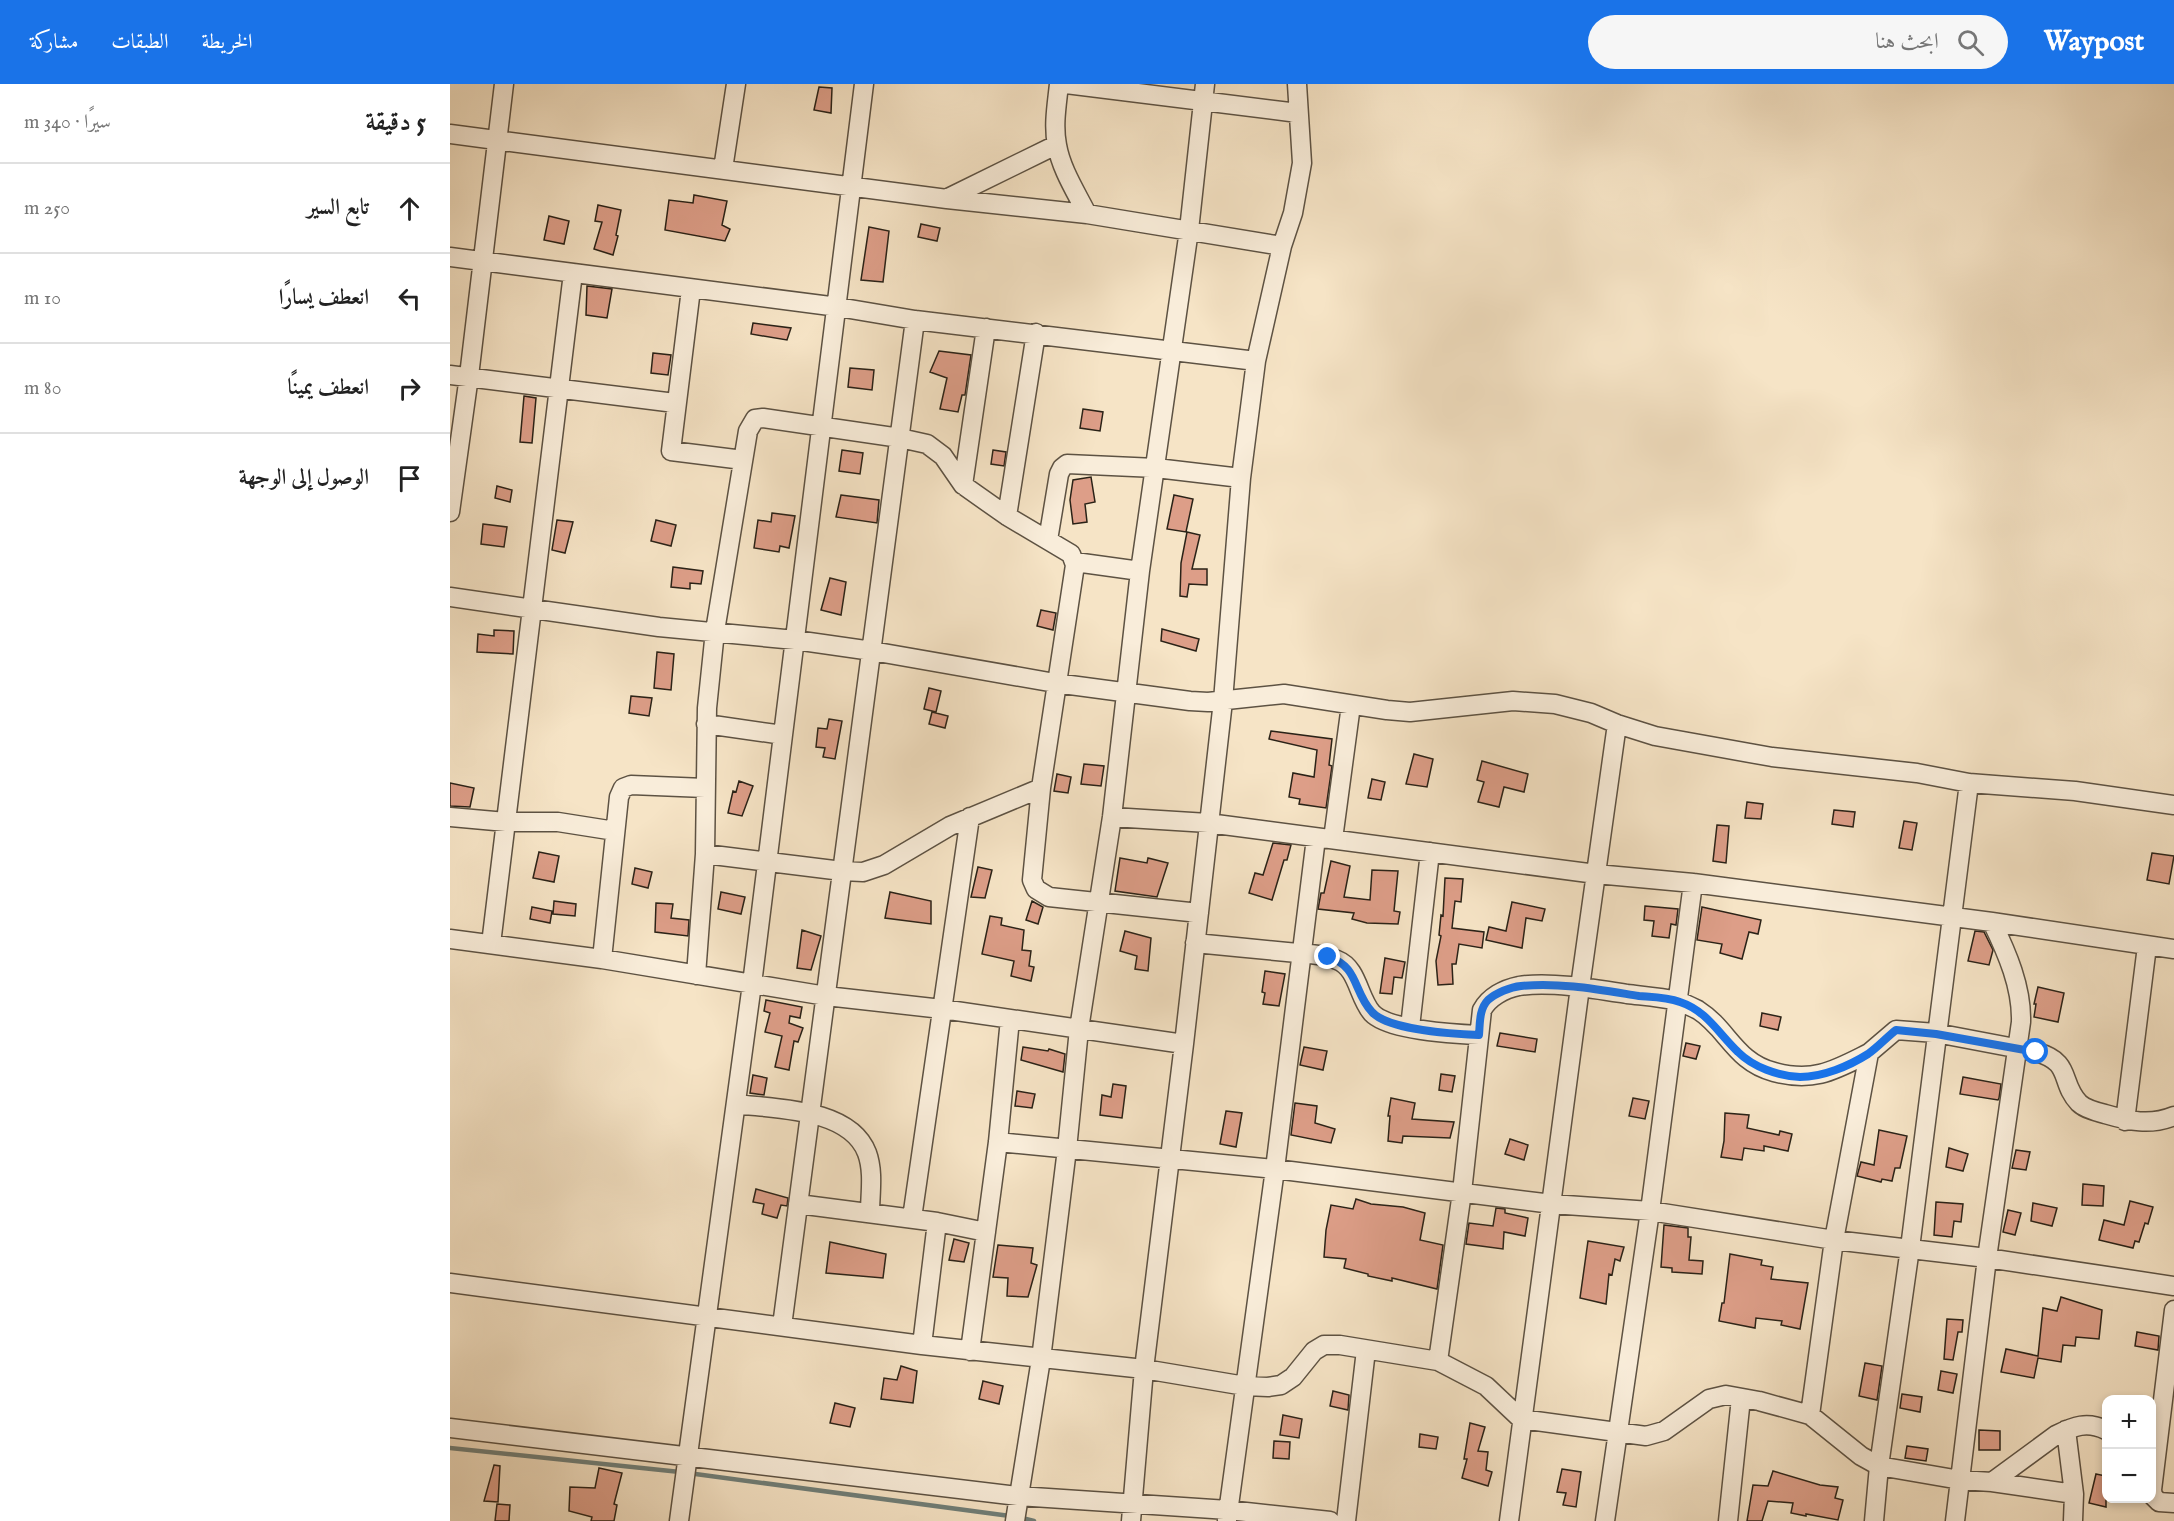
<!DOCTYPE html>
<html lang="ar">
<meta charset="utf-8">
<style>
body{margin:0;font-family:"IM FELL English",Amiri,serif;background:#f6f6f6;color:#222;direction:rtl}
.controls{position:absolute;right:18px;bottom:18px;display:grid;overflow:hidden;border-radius:12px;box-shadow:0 3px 9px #0003}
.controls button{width:54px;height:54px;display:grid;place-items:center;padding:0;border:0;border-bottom:2px solid #e0e0e0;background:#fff;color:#222;font:30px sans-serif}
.stop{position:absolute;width:18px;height:18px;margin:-14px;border:4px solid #1a73e8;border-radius:50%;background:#fff}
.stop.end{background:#1a73e8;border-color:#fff;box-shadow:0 2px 6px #0008}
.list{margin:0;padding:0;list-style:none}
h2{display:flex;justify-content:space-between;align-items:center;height:78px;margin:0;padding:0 24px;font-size:26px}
h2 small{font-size:20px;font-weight:400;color:#767676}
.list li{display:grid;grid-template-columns:39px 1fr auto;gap:18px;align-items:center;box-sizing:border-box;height:90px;padding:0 24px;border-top:2px solid #e0e0e0}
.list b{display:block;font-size:22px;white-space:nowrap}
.list em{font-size:20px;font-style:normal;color:#767676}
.icon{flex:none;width:33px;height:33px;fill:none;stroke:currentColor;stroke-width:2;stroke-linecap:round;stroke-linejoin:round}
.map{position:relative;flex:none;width:1724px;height:1437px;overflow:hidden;direction:ltr}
header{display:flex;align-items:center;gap:36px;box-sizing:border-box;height:84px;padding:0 30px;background:#1a73e8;color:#fff}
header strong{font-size:28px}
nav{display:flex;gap:33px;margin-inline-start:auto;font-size:21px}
.search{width:420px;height:54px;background:#f6f6f6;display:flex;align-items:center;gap:15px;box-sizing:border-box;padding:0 21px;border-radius:33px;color:#767676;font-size:22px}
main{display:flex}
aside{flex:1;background:#fff}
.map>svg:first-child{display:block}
</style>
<header>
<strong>Waypost</strong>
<div class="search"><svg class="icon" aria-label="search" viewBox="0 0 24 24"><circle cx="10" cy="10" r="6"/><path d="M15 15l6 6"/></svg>ابحث هنا</div>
<nav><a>الخريطة</a><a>الطبقات</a><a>مشاركة</a></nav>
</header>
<main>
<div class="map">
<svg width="1724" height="1437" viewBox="0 0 1724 1437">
<rect width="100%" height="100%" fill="#f6e4c6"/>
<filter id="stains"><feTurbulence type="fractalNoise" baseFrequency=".00333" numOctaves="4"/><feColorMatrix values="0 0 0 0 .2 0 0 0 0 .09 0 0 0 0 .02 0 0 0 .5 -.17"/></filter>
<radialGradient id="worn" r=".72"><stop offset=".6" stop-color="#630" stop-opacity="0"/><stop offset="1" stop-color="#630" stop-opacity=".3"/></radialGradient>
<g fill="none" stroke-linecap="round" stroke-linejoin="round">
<path stroke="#707f79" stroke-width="4.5" d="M0,1364L230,1388
M238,1389L560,1432
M568,1433L584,1437"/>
</g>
<path fill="#dd9e88" stroke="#2a2217" stroke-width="1.5" d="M369,3L382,4L381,29L364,26Z
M244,111L277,117L272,141L280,145L275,157L215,146L219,116L243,119Z
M148,121L171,126L166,151L168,152L163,171L144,165L152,138L145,137Z
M99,132L119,137L114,160L94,156Z
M471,140L490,144L487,157L468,153Z
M419,143L439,147L433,198L411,196Z
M137,202L162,205L157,234L136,231Z
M303,239L341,244L337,256L301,250Z
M489,267L521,271L515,311H512L508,328L490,325L497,294L480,288Z
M203,269L221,271L218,291L201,289Z
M400,284L424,286L422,306L398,303Z
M74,312L86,314L82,359L70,358Z
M633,325L653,328L650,347L630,344Z
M392,366L413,369L410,390L389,387Z
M543,366L556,368L554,382L541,380Z
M641,393L645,418L635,420L637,438L623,440L620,416L623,396Z
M47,402L62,406L60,418L45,414Z
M391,411L429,416L427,439L386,433Z
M724,411L743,415L736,448L717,445Z
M322,429L345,432L339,464L330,462L329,468L304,464L308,436L321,438Z
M107,436L123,438L115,469L102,466Z
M206,436L226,441L221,462L201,457Z
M33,440L57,443L54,463L31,460Z
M737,448L750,451L742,485H757V501L739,500L737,513L730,512L731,479Z
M223,483L253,487L251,500L240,499V505L221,503Z
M380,494L396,498L391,531L371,526Z
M591,526L606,529L603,546L587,542Z
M712,545L749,555L746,567L711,557Z
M44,546L64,547L63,570L27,568L28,550L44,552Z
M207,568L224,570L221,606L204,604Z
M479,604L491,607L486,628L474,625Z
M181,612L202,614L199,632L179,629Z
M482,628L498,632L495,644L479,640Z
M379,635L392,637L385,675L373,673L375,664L366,663L368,644L377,645Z
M821,647L882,655L879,681L882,682L876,724L849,720L850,715L839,713L843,689L864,693L867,666L819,655Z
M964,670L983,675L977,703L956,700Z
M1032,677L1078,690L1074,708L1054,703L1049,723L1028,718L1034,698L1027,696Z
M634,680L654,682L651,702L631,700Z
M607,690L621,693L618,709L604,707Z
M922,695L935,698L931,716L918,714Z
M289,697L303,702L292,732L278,729L283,707L286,708Z
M0,699L24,704L20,723L0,722Z
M1297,718L1313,720L1311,735L1295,734Z
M1384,726L1405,728L1403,743L1382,740Z
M1454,737L1467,739L1462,766L1449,764Z
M1267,741L1279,742L1276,779L1263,777Z
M823,759L841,761L837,776H834L822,816L799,809L805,789L813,791Z
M89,768L109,772L104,798L83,794Z
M1702,769L1724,772L1719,800L1697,796Z
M670,774L697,779L698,774L718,779L707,813L665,807Z
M881,777L900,782L894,813L920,816L922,786L948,787L944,827L950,828L948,840L917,839L902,835L904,829L868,825L871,809H874Z
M528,783L542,786L535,814L521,813Z
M185,784L202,788L198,804L182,800Z
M995,794L1013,795L1011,818L1005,817L1002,844L1034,848L1032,864L1009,860L1006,880H1002L1003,900L988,901L986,877L991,852L989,851L991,831L993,832Z
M271,808L295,813L291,830L268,825Z
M440,808L481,817V840L435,834Z
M104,817L126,820L125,832L103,830Z
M582,817L593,823L588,840L576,836Z
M1062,818L1095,825L1092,837L1076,834L1072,864L1036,856L1039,843L1056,847Z
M206,819L223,820L221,834L239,836L238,852L205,848Z
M1195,822L1228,825L1226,841L1221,840L1219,854L1202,852L1204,837L1194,836Z
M82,823L102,827L100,839L80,835Z
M1252,823L1311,836L1308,850L1299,848L1292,875L1270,869L1272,860L1247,856Z
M540,832L552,834L551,841L574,846L572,866L581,867L579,882L584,883L581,897L561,892L564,877L532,870Z
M352,846L371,852L361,886L347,884Z
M675,847L701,854L698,887L685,885L687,872L670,867Z
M1525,847L1534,848L1543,866L1539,881L1518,877Z
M935,874L955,878L952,894L944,893L942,910L930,909Z
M815,887L835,890L829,922L813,920L815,909L812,908Z
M1588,903L1614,909L1608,938L1584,933L1586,920H1584Z
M316,916L352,923L350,934L340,932L339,939L353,944L348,958L344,957L339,986L325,983L332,952L315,948L320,929L314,927Z
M1312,929L1331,933L1328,946L1310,942Z
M1050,949L1087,955L1085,968L1047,962Z
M1236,959L1250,962L1246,975L1233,972Z
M573,963L598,967L599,965L615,970L613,988L571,976Z
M854,963L877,967L873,986L850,981Z
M991,990L1005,992L1002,1008L989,1006Z
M303,991L317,994L314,1011L300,1009Z
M1513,993L1551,1000L1549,1014L1548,1016L1510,1010Z
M663,1000L676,1002L672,1034L650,1031L652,1011L661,1013Z
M567,1007L585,1010L582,1024L565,1022Z
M941,1014L965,1019L962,1035L1004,1038L1000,1054L953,1052L952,1059L938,1057L940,1032H938Z
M1183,1014L1199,1017L1195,1035L1179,1032Z
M845,1019L867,1022L865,1039L885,1045L881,1059L841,1051Z
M776,1027L792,1029L786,1063L770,1060Z
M1275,1029L1299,1031L1297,1044L1329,1051L1330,1047L1342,1050L1338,1067L1314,1062V1067L1294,1064L1292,1076L1271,1073L1274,1057Z
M1429,1046L1457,1052L1450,1084H1445L1442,1097L1432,1095L1431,1098L1407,1092L1411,1078L1424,1081Z
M1060,1055L1078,1061L1074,1076L1055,1070Z
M1499,1064L1518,1070L1513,1087L1496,1083Z
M1566,1066L1580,1068L1576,1086L1562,1084Z
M1633,1100L1654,1102L1653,1122L1632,1121Z
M306,1105L338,1114L337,1122L331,1121L327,1134L312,1130L314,1120L303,1118Z
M906,1115L921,1120L953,1123L975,1129L970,1156L993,1161L987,1205L942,1194V1197L918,1192V1190L894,1184L896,1175L874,1173L876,1146L881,1121L903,1125Z
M1680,1117L1703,1123L1698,1140L1695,1139L1689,1158L1685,1157L1683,1164L1649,1156L1654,1136L1674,1141Z
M1486,1118L1513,1120L1511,1138L1504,1137L1502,1153L1484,1151Z
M1583,1119L1607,1124L1602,1142L1581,1137Z
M1046,1124L1055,1125V1129L1078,1134L1075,1152L1054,1148L1053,1165L1016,1160L1019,1139L1043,1142Z
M1558,1126L1571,1129L1565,1151L1553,1148Z
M1214,1141L1238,1144V1153H1241L1239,1176L1253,1177L1252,1190L1222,1188V1184L1211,1183Z
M504,1155L519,1159L514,1178L499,1176Z
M1138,1157L1174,1163L1170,1177L1165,1175L1162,1191L1159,1190L1156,1220L1130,1214Z
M380,1158L436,1170L433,1194L376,1189Z
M548,1161L583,1164L581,1179L587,1181L578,1213L557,1212L558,1194L543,1193Z
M1280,1170L1312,1176L1311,1181L1323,1183L1321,1195L1358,1199L1350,1245L1331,1241L1332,1237L1306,1234L1305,1244L1269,1237L1272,1219H1274Z
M1611,1213L1652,1226L1649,1255L1626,1253L1625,1262L1613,1261L1611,1278L1588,1274L1584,1294L1551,1288L1556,1265L1588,1272L1593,1224L1607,1227Z
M1497,1235L1513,1236L1512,1248H1508L1503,1276L1494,1275Z
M1687,1248L1709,1252L1708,1266L1685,1262Z
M1415,1279L1432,1282L1427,1316L1409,1312Z
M451,1282L467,1287L463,1319L431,1315L434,1294L447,1296Z
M1491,1287L1507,1290L1503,1309L1488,1306Z
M533,1297L553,1302L549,1320L529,1315Z
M883,1307L899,1311L898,1326L880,1322Z
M1452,1310L1472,1313L1470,1328L1450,1324Z
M385,1319L405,1324L400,1343L380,1339Z
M833,1331L852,1335L849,1354L830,1351Z
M1020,1339L1035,1343L1028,1367L1038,1368L1036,1386L1042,1388L1038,1402L1012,1394L1017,1375H1014Z
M1529,1346L1550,1347V1366H1529Z
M970,1350L988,1353L986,1365L969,1363Z
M824,1357L840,1358L839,1375L823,1374Z
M1457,1362L1478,1365L1476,1377L1455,1374Z
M44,1381L50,1382L48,1418L34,1417Z
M149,1384L172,1389L164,1420L167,1421L164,1437H141L142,1433L119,1427L120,1403L145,1404Z
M1112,1385L1131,1388L1126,1423L1113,1421L1116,1409L1107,1408Z
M1323,1387L1370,1401L1388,1403L1385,1414L1393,1416L1388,1436L1356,1430V1432L1341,1429L1343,1419L1318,1417L1312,1437H1297L1303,1401L1318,1402Z
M1646,1390L1656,1392V1423L1639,1419Z
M47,1420L60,1421L59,1437H45Z"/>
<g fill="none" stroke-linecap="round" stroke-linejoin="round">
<g stroke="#5d5243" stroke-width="21">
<path id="street" d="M609,0C607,20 603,41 607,61C611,85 626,108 637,130
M616,0L848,29
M0,50L497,115L637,130L832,162
M273,85L286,0
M498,114L606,61
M0,173L388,223L465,236L806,277
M241,205L221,367L293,376
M0,291L225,319
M513,401L536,244
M0,428L19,292L54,0
M557,432L586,249
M598,456L609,390L612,384L617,380L706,384L791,394
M625,478L690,487
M0,513L209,543L345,556L422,567L605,599L740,617L758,618L834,610L937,626L960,628L1063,617L1105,620L1141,629L1167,640L1205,652L1322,673L1467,689L1519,699L1625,707L1724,721
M256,640L333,651
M0,733L56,738H108L165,747
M662,733L758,739L1146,790L1243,799L1542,838L1724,865
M883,755L901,621
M255,770L392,787L413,788L434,781L500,742L591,704
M0,855L152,875L376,912L492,925L734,960
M745,859C776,862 806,865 837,868C853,870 872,869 887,876C908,884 908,913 922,929C938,946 1004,950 1029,951
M41,860L123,189
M152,875L169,713L173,704L181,701L255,704
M246,891L255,770L257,624L265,547L298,347L305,335L313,334L450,354L477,360L493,372L513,401L557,432L621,470L625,481L591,704L582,796L586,805L599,813L749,829
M960,943L980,768
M286,1020C326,1025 400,1024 417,1069C424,1088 420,1110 420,1129
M1675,1037L1697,862
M548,1058L825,1085L1102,1120L1200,1127L1384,1156L1537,1174L1724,1202
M348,1120L487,1138L536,1148
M462,1134L520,733
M0,1199L472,1261L694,1285L795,1302L818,1303L831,1301L843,1293L864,1267L874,1261H890L988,1277L1036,1302L1071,1335L1196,1352L1214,1347L1259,1315L1276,1311L1309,1317L1360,1331L1411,1372L1429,1382L1510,1396L1542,1398L1624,1410
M1724,1226L1702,1406L1703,1412L1709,1418L1724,1419
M332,1242L465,236
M472,1261L487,1138
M520,1267L548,1058L560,935
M988,1277L1012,1108L1032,926C1039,913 1054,905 1069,902C1100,897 1146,905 1177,910C1194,912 1211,913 1227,917C1234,919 1242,923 1248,926C1278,945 1285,978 1324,988C1364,999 1385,986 1419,969
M1360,1331L1384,1156L1419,969L1446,946L1486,949L1586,968C1623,978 1609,998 1629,1019C1635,1025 1647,1028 1655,1030C1679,1037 1700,1042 1724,1032
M0,1344L568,1412L778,1426L880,1437
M1616,1346L1624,1410L1623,1437
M1542,1398L1606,1351C1624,1342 1637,1337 1656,1346
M777,1436L825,1085L866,754
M229,1437L302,900L414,0
M565,1437L591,1275L617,1065L629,945L662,733L690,487L739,146L755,0
M681,1437L694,1285L734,960L773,617L791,394L806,277L832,162L843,129L852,79L847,0
M896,1437L916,1266
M1059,1437L1130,903L1167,640
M1155,1437L1200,1127L1243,799
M1278,1437L1291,1314
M1424,1437L1429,1382L1460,1164L1519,699
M1505,1437L1537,1174L1571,938C1572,903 1557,869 1542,838"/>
</g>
<use href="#street" stroke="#f9edda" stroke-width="18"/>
</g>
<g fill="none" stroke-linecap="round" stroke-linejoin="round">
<path stroke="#1a73e8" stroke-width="8" d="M878,873C909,882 903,908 922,928C938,946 1005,950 1029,951C1030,940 1029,925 1038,916C1046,909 1060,903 1071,902C1110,898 1151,906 1189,912C1202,913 1217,913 1230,918C1257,927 1268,949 1288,968C1303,983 1328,992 1350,993C1373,993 1399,982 1418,970C1428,963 1437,953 1446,946L1486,950L1586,968"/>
</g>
<rect width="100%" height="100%" filter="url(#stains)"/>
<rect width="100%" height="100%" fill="url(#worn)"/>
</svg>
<div class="controls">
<button>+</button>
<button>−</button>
</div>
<div class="stop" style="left:1586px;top:968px"></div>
<div class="stop end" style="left:878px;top:873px"></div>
</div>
<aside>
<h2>5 دقيقة<small>سيرًا · 340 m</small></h2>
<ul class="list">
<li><svg class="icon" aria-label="ahead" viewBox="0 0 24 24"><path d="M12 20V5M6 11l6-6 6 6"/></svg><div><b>تابع السير</b></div><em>250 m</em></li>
<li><svg class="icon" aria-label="left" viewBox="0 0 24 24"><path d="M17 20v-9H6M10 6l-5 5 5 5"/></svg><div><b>انعطف يسارًا</b></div><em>10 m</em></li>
<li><svg class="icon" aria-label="right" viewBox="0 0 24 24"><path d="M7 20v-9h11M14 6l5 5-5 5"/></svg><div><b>انعطف يمينًا</b></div><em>80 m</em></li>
<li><svg class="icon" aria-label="arrive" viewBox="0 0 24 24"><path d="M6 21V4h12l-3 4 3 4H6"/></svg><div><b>الوصول إلى الوجهة</b></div></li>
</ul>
</aside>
</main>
